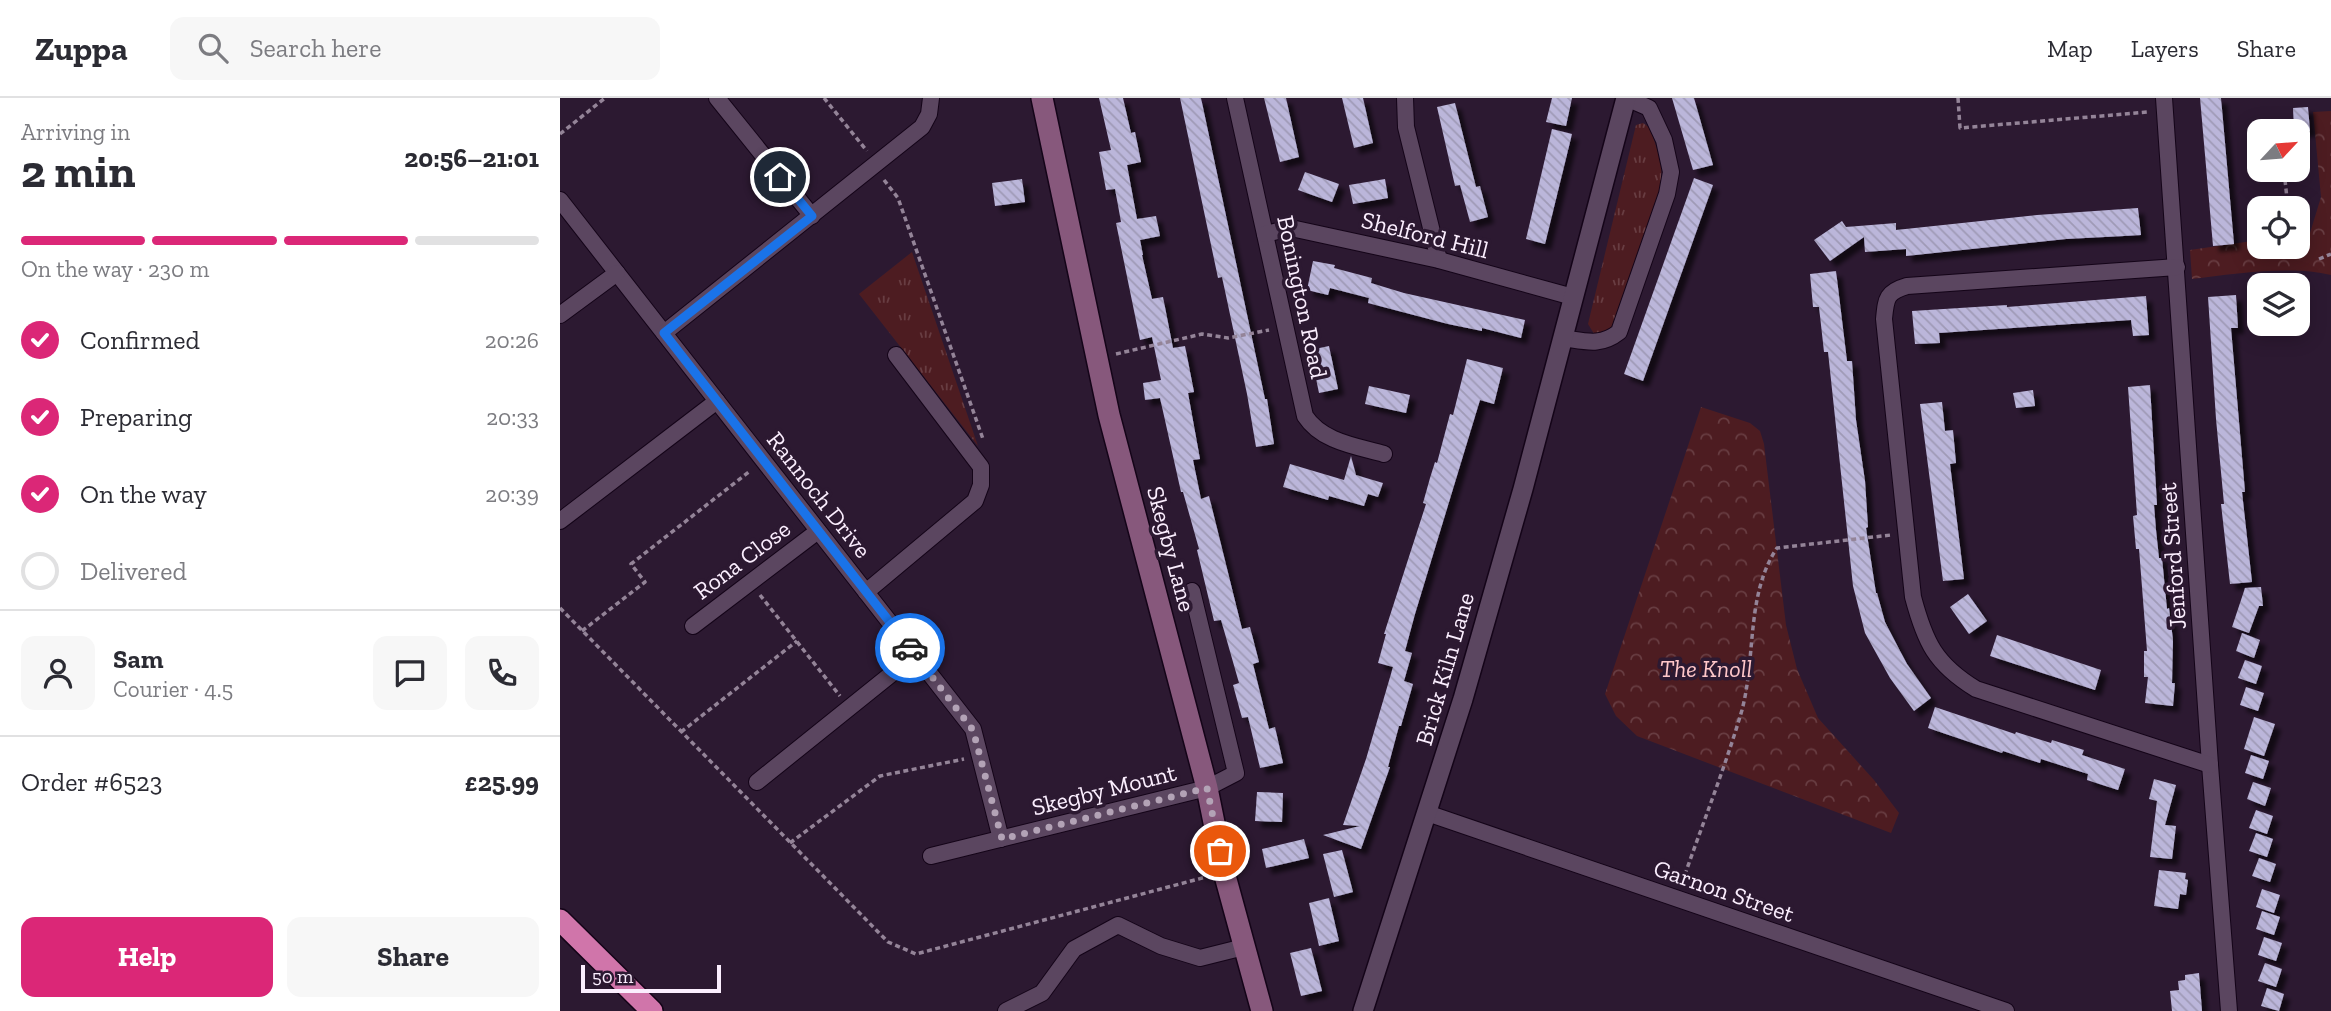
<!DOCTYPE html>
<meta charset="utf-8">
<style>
:root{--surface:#fff;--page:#f7f7f7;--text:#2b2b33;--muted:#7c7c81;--line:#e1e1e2;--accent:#db2777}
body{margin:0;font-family:"Zilla Slab",serif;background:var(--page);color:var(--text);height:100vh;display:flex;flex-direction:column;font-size:26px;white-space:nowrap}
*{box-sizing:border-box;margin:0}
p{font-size:23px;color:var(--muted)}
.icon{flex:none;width:38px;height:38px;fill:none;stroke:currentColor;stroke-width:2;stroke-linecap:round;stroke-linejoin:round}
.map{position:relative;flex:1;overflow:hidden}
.side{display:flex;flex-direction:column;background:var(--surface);width:560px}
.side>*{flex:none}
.needle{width:46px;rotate:64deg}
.controls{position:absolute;left:1687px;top:21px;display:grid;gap:14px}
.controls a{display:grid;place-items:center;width:63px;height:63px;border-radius:14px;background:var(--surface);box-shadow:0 4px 18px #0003;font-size:35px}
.scale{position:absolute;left:21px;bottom:18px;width:140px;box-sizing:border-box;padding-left:7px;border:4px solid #fbeefe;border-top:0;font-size:19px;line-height:24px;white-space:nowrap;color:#fbeefe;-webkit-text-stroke:5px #2c1931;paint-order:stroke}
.pin{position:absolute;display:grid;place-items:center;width:60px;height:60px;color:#fff;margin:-30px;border:4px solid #fff;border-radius:50%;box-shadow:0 2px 7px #0007}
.courier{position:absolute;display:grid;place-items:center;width:70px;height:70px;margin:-35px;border:5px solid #1a73e8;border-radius:50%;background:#fff;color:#222;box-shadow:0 2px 9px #0007}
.head em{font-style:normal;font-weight:800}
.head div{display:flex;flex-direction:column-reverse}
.head{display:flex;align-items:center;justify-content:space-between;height:119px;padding:0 21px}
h1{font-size:46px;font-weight:800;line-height:52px}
.bar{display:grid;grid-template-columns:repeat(4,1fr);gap:10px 7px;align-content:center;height:84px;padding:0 21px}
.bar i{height:9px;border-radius:5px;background:var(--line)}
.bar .current{background:var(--accent)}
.bar p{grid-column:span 4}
.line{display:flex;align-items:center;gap:18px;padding:0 21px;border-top:2px solid var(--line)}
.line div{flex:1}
.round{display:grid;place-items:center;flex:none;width:74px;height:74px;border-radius:14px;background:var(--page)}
ol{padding:0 21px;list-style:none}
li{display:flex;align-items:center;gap:21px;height:77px}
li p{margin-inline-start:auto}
li .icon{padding:7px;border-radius:50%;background:var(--accent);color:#fff;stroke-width:4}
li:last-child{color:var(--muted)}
li i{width:38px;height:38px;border:4px solid var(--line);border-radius:50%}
.primary-button{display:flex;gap:14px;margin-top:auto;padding:14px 21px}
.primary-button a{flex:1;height:80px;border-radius:14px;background:var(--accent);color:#fff;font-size:28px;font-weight:800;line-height:80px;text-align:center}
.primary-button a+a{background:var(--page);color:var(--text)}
header{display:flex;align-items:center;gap:42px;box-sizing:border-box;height:98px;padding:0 35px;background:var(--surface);border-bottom:2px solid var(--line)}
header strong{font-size:33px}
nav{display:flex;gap:38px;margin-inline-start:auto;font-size:24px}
.search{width:490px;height:63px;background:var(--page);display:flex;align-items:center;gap:18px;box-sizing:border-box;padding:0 24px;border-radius:14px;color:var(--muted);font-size:26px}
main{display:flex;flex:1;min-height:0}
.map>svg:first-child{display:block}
</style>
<header>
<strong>Zuppa</strong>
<div class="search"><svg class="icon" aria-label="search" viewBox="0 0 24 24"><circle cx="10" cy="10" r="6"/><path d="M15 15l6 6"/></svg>Search here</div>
<nav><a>Map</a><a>Layers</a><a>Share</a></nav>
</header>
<main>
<section class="side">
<div class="head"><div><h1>2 min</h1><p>Arriving in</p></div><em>20:56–21:01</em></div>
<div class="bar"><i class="current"></i><i class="current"></i><i class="current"></i><i></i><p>On the way · 230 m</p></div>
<ol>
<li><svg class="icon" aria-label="check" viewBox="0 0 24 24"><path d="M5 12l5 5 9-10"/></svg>Confirmed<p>20:26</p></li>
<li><svg class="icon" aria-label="check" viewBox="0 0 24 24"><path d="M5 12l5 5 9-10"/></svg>Preparing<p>20:33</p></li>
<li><svg class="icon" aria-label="check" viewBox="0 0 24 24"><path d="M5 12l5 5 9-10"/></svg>On the way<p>20:39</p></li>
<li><i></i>Delivered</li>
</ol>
<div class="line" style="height:126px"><a class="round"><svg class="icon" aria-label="person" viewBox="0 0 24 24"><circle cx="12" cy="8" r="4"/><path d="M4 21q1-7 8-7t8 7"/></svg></a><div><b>Sam</b><p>Courier · 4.5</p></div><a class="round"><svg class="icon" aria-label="chat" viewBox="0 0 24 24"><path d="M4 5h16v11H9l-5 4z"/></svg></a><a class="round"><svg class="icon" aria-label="phone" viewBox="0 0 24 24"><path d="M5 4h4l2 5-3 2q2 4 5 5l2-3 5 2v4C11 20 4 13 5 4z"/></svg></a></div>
<div class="line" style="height:91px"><div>Order #6523</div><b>£25.99</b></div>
<div class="primary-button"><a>Help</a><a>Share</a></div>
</section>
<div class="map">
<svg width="1771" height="913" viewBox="0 0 1771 913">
<defs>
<pattern id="grass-tufts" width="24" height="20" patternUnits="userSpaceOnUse" patternTransform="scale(1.75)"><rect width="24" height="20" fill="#4d1c21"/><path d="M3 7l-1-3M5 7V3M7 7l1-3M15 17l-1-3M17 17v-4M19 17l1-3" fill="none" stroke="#683d42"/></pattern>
<pattern id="park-crowns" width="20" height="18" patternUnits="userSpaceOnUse" patternTransform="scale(1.75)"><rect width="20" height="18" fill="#4d1c21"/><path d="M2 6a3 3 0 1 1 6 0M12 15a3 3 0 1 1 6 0" fill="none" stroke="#683d42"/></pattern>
<pattern id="building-back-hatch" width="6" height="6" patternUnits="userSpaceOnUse" patternTransform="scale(1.75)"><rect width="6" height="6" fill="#bbb6da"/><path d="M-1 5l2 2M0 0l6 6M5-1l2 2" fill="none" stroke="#9f9ab6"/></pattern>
<filter id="shadow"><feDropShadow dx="6" dy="6" stdDeviation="2" flood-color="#0009"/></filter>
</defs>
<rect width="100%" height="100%" fill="#2c1931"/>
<g fill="url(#grass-tufts)">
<polygon points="1083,25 1090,30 1102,66 1100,94 1054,227 1047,233 1036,239 1028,226 1076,27"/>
<polygon points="352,154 418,348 299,196"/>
</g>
<g fill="url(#park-crowns)">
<path d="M 1771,13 L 1771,177 C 1732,167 1673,176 1632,181 L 1630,152 L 1699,142 L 1699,149 L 1738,149 L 1738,137 L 1750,135 L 1761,99 L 1753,14 Z"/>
<polygon points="1141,309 1190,325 1200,333 1204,346 1226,527 1237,571 1258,620 1314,682 1339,715 1331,735 1077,638 1056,618 1045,596"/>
</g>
<g fill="url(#building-back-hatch)" filter="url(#shadow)">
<polygon points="539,0 563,0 571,35 575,34 581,64 567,67 577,121 596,118 600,138 580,142 583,157 582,157 592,201 603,199 613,250 625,248 634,294 628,295 640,361 633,362 641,401 649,398 682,531 690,529 699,564 693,566 709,631 715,629 723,665 700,670 688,619 682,620 673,587 679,585 661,522 654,523 637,452 639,451 623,394 621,394 600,300 585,302 583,285 601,282 592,239 580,242 556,125 561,124 555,91 546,92 539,54 551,52"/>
<polygon points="620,0 641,0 705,301 707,301 714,346 696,349 687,296 662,179 658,180"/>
<polygon points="704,0 726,0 739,59 720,64"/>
<polygon points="782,0 803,0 813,45 794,50"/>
<polygon points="992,0 1012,0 1006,28 986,24"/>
<polygon points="1112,0 1134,0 1153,67 1133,72"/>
<polygon points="1640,0 1661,0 1674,146 1653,148"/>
<polygon points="895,5 916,89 920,88 928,119 910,124 900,87 895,88 877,9"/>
<polygon points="1748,9 1750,33 1734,33 1733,10"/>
<polygon points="992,31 1012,36 985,146 966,141"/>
<polygon points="745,74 779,86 772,104 738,92"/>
<polygon points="1134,80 1153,87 1083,283 1064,276"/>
<polygon points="462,81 465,104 435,108 432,85"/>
<polygon points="825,81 828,100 793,106 789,87"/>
<polygon points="1578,110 1581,137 1564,138 1506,141 1346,158 1346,151 1305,154 1304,139 1270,163 1254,142 1282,123 1286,129 1336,125 1336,132 1477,117"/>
<polygon points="753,163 775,167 774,170 812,180 811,185 844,195 965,222 961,240 922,230 922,233 888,226 808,205 809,200 770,190 768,197 747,192"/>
<polygon points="1276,173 1287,263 1292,263 1296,322 1305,383 1308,429 1306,430 1316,495 1317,495 1325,524 1338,549 1347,566 1371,600 1354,613 1330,580 1305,535 1293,488 1268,254 1264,254 1259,209 1253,209 1250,176"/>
<polygon points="1676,197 1678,230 1671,230 1685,394 1682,394 1692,484 1670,486 1661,406 1664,406 1656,321 1648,199"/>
<polygon points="1586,198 1589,237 1573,238 1571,222 1379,235 1380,245 1355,246 1352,213 1447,207 1447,209"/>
<polygon points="769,248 778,291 759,295 750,252"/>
<polygon points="907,261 943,270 934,306 920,302 855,516 845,553 852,555 844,583 853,586 841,628 839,628 828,669 830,669 801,751 763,737 800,728 783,727 806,661 833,569 818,565 826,536 824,536 866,406 863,405 870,380 875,364 877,365 890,316 893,317"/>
<polygon points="1590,287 1597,407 1594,407 1596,432 1599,460 1602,460 1607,511 1609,510 1613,542 1612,585 1615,585 1613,608 1585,605 1588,579 1584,579 1584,553 1587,553 1579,451 1576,451 1573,418 1577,417 1568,289"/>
<polygon points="809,288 850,297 846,315 805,306"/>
<polygon points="1473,292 1475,308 1456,310 1453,295"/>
<polygon points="1382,304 1385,333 1393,332 1396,365 1390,366 1404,481 1383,483 1360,306"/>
<polygon points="791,358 796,377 823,385 818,399 808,396 804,408 769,398 768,402 723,389 730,366 784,382"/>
<polygon points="1701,489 1703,508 1699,508 1689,535 1672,529 1685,490"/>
<polygon points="1408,496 1427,523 1409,536 1390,509"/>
<polygon points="1682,535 1700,542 1694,560 1676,553"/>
<polygon points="1437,537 1541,572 1535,592 1430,558"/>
<polygon points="1685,562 1702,568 1696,586 1678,580"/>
<polygon points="1686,589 1704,595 1698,613 1680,607"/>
<polygon points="1375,609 1455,636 1456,634 1491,645 1492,642 1524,652 1522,657 1565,671 1558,692 1527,682 1528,676 1481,661 1480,665 1443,653 1442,655 1368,630"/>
<polygon points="1694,619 1715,626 1704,658 1684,651"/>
<polygon points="1691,657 1709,663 1703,681 1685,675"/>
<polygon points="1594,681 1616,687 1605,727 1616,728 1612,761 1590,759 1597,703 1589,701"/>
<polygon points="1693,684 1711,690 1705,708 1687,701"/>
<polygon points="697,694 723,695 722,724 695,723"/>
<polygon points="1696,712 1713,718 1707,736 1689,730"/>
<polygon points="1696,735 1713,741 1707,759 1689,753"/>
<polygon points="744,741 749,760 706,770 702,751"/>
<polygon points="782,752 793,794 774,799 763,756"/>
<polygon points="1699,760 1716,766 1710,784 1692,778"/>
<polygon points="1599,772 1626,775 1625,781 1628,782 1626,797 1620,796 1618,811 1594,808"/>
<polygon points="1702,791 1720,797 1714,815 1696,809"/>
<polygon points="769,800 779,843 759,848 749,805"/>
<polygon points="1702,813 1720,819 1714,837 1696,831"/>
<polygon points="1704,839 1722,845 1716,863 1698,857"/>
<polygon points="751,850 762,893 741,898 730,855"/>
<polygon points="1705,865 1722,871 1716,889 1698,883"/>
<polygon points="1639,875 1642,913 1612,913 1610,893 1619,892 1618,883 1625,882 1625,877"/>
<polygon points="1707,890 1724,896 1719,913 1701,908"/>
</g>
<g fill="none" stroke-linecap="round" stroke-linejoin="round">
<g stroke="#140418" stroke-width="18">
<g id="minor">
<polyline points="157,0 252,118"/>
<path d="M 675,0 L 745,318 C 762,344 796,348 824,356"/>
<polyline points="845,0 846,29 879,162"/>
<polyline points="1604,0 1650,667 1669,913"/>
<polyline points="0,102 413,631 441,741"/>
<polyline points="705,136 731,130 879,162 1013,199"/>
<path d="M 1617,169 L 1347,188 C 1326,194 1326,201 1324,221 L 1353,499 C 1365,544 1375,566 1416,591 L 1650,667"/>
<polyline points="0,217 57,175"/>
<polyline points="104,235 362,29 369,16 371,0"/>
<path d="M 1002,240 C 1025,243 1040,249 1059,234 L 1107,96 L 1111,74 L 1104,42 L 1089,10 L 1066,0"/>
<polyline points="0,423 157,303"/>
<polyline points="306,494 415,403 421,387 421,369 336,257"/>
<polyline points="133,528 258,433"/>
<polyline points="197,684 355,557"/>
<polyline points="867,715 1446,913"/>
<polyline points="371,758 647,690 676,675 632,493"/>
<polyline points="446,913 482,895 514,851 558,827 601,848 640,860 684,849"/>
</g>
</g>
<g stroke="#140418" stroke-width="22">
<polyline id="tertiary" points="803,913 903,601 963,391 1066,0"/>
</g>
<g stroke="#140418" stroke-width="24">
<polyline id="secondary" points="482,0 549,317 647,690 664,774 702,913"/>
</g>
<g stroke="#140418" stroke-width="24">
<polyline id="trunk" points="0,822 92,913"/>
</g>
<g stroke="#948498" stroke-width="3.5" stroke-dasharray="5 3.5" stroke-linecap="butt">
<polyline points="264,0 307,53"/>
<polyline points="1398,0 1400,30 1588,14"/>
<polyline points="0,36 45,0"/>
<polyline points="324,82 338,100 423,341"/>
<polyline points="1725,82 1728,110"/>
<polyline points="1733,149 1734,156"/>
<polyline points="1759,161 1771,156"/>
<polyline points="556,256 642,236 668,240 709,232"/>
<polyline points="200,497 280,598"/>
<polyline points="0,510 328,844 356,856 646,779"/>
<polyline points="22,533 85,484 71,466 190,373"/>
<polyline points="121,634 237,543"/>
<polyline points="230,745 320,678 404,661"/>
<path d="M 1122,785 C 1142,727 1165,670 1182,612 C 1196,559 1186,496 1217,450 L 1331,437"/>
</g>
<use href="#minor" stroke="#5b4660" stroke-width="16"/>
<use href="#tertiary" stroke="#5b4660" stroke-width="19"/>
<use href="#secondary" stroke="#87587c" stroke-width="21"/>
<use href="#trunk" stroke="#d075aa" stroke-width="21"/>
</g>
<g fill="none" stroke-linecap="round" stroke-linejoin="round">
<polyline stroke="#b3a3b6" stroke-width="7" stroke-dasharray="0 12.6" points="350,550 413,632 442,741 647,690 660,753"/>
<polyline stroke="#1a73e8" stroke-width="9" points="220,79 252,118 104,235 350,550"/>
</g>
<g text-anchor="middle" stroke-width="7" stroke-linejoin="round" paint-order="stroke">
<g font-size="24" fill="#fbeefe" stroke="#2c1931">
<text transform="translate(865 137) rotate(14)" y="8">Shelford Hill</text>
<text transform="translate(742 199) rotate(78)" y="8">Bonington Road</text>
<text transform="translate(259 397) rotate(52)" y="8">Rannoch Drive</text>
<text transform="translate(611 451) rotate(75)" y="8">Skegby Lane</text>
<text transform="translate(1613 458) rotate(-94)" y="8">Jenford Street</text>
<text transform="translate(182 462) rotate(-37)" y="8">Rona Close</text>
<text transform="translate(885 571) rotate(-74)" y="8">Brick Kiln Lane</text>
<text transform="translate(544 692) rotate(-14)" y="8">Skegby Mount</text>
<text transform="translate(1164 793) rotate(19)" y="8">Garnon Street</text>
</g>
<g font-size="24" font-style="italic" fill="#ffc7c9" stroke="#2c1931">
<text x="1146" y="579">The Knoll</text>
</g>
</g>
</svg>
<div class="controls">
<a><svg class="needle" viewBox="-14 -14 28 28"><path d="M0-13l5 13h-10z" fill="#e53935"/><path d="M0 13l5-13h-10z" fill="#7c7c81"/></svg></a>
<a><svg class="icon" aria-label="locate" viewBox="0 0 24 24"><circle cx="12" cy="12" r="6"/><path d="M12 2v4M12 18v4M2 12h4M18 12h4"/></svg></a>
<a><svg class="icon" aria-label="layers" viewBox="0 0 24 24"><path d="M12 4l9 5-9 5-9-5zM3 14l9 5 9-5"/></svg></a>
</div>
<div class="scale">50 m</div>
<div class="pin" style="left:660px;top:753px;background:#ea580c"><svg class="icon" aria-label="bag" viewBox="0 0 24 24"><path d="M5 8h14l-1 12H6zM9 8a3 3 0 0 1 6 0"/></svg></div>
<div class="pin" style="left:220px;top:79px;background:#1f2937"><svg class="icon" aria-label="home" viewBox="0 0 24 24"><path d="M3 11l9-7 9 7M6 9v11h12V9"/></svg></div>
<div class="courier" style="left:350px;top:550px"><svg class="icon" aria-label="car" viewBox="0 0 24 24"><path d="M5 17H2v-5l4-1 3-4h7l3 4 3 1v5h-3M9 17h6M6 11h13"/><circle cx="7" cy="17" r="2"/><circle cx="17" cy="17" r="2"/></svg></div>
</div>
</main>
